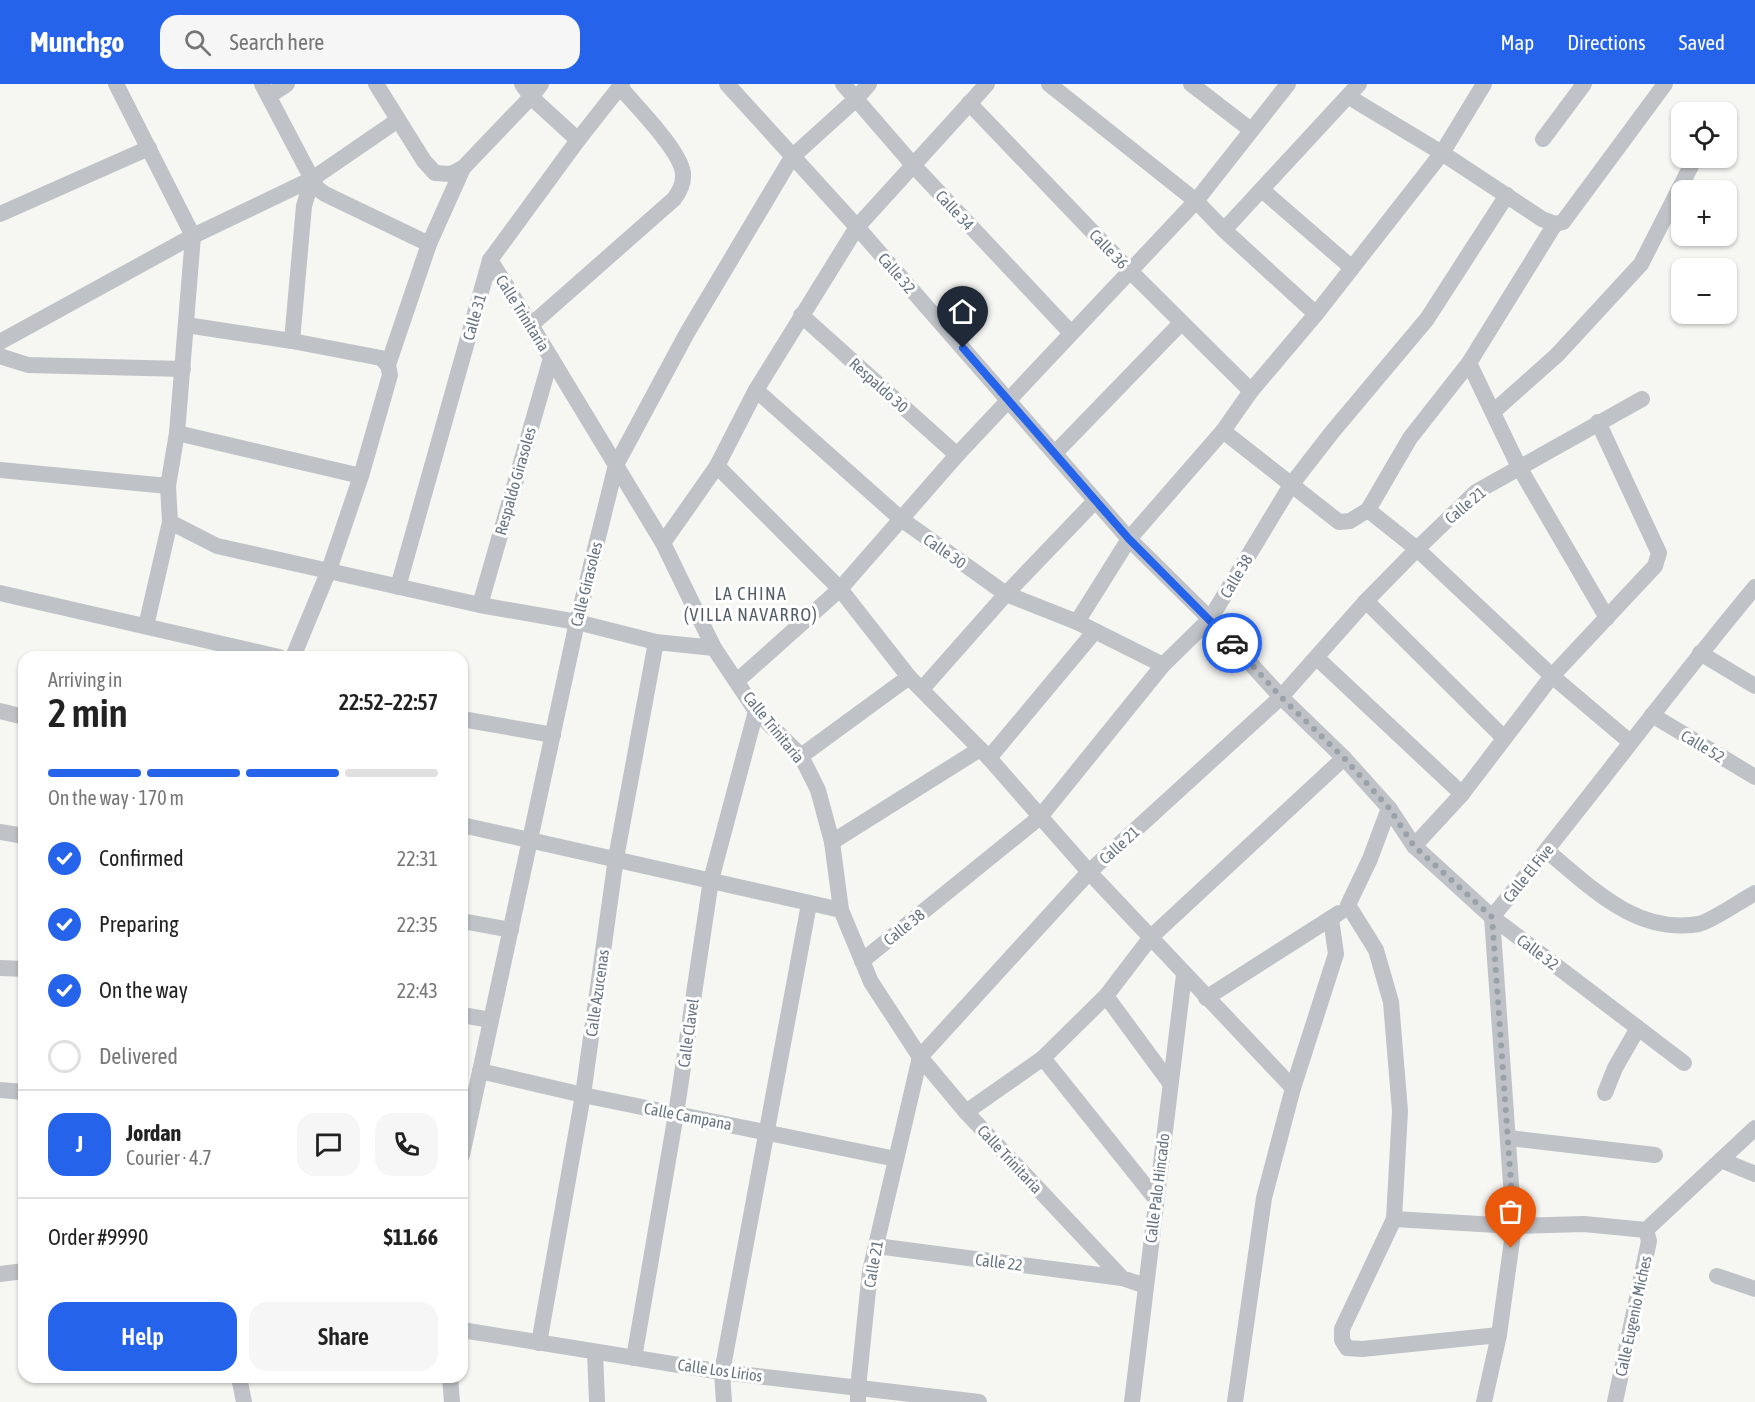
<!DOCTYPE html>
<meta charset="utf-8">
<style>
:root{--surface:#fff;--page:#f6f6f6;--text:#222;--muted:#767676;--line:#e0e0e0;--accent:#2563eb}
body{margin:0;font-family:"Asap Condensed",sans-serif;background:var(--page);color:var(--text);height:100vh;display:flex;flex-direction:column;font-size:22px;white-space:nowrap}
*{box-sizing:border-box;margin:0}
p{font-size:20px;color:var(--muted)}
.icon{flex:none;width:33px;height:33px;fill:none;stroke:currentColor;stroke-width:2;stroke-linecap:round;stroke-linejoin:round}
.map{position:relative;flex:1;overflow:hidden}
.side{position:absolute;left:18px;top:567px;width:450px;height:732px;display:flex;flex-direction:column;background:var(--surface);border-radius:18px;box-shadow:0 2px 4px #0004}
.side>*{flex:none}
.controls{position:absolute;left:1671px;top:18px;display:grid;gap:12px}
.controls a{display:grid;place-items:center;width:66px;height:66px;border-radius:12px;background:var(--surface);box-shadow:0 2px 4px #0004;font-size:30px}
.pin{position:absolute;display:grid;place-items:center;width:51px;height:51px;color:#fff;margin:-62px -26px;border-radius:50% 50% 50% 0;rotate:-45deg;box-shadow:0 0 6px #0007}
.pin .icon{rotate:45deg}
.courier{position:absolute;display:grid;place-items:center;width:60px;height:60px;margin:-30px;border:4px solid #2563eb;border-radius:50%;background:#fff;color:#222;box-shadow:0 2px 8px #0007}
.head em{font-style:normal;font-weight:600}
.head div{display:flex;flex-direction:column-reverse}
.head{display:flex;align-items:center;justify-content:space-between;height:102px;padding:0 30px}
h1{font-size:39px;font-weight:600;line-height:45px}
.bar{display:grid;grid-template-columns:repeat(4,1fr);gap:9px 6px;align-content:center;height:72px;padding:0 30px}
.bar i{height:8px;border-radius:4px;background:var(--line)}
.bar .on{background:var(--accent)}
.bar p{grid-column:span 4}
.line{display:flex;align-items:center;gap:15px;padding:0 30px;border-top:2px solid var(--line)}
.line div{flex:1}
.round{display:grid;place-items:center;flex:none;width:63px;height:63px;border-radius:18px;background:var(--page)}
ol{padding:0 30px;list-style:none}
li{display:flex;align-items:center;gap:18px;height:66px}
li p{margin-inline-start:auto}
li .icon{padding:6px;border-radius:50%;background:var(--accent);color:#fff;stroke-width:4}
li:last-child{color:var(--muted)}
li i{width:33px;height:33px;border:3px solid var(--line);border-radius:50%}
.cta{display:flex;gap:12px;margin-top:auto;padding:12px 30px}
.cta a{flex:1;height:69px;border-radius:18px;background:var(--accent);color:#fff;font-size:24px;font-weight:600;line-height:69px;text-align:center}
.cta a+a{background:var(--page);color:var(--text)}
header{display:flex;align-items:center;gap:36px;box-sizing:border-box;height:84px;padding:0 30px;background:var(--accent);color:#fff}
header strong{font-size:28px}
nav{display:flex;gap:33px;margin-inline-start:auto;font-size:21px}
.search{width:420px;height:54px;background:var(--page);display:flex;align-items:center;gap:15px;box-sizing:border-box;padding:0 21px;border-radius:18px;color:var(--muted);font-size:22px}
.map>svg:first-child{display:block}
</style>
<header>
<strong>Munchgo</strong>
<div class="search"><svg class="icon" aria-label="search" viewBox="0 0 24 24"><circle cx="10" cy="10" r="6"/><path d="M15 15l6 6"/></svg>Search here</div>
<nav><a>Map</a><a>Directions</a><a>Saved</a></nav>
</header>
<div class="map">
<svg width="1755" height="1318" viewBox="0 0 1755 1318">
<rect width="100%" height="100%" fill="#f6f6f3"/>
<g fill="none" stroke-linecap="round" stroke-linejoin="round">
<g stroke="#bfc2c6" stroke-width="16">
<polyline points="376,0 424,77 435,89 451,90 463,84 531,13 541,0"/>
<polyline points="522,0 531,13 578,56"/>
<polyline points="727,0 857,143 1129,455 1210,535 1281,613 1344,674 1389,724 1414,762 1492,833 1684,979"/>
<polyline points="843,0 914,82 1071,249"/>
<polyline points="1049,0 1196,117 1224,146 1316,230"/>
<polyline points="1191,0 1251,46"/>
<polyline points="269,12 287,0"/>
<polyline points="1349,13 1442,69 1542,135 1555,140 1563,138 1665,0"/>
<polyline points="969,19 1130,187 1251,307"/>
<polyline points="1543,55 1584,0"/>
<polyline points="312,95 318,105 325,110 429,160"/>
<polyline points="1262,106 1352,184"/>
<polyline points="0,130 149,64"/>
<polyline points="1224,146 1359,0"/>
<polyline points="490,176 531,241 663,459 714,564 756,627 801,672 818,706 832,758 841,826 871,898 920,973 966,1028 1122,1194 1146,1202"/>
<polyline points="801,231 957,371"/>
<polyline points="186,241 292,257 381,274 388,281 390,291 361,392 329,486 293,573"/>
<path d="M 531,241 L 674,115 C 680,107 684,99 683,89 C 680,66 636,22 620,3"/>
<polyline points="292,257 304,122 312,95 398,36"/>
<polyline points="0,258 193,152 312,95 262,0"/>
<polyline points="0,272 28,281 183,285"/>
<polyline points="1469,279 1519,383 1607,534"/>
<polyline points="388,281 429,160 463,84"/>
<polyline points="756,306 901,435 1006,510 1077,538 1163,581"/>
<polyline points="1493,328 1557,271 1641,180 1695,74"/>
<polyline points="1223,347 1339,438 1350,437 1368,426 1417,465 1552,592 1630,658"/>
<polyline points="177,349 361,392"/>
<polyline points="1055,369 1181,239"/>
<polyline points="717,382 840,505 909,593 989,674 1089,788 1293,1004"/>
<polyline points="0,386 168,402 177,349 193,152 116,0"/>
<polyline points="168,402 170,438 217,462 480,521 577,538 656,558 714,564"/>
<polyline points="1368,426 1410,354 1469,279 1555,140"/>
<polyline points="663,459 717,382 756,306 857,143 987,0"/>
<polyline points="398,503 490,176 578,56 622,0"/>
<polyline points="0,509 279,573"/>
<polyline points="1366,517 1504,654"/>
<polyline points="480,521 551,274"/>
<polyline points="1077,538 1129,455 1223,347 1251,307 1316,230 1442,69 1484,0"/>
<polyline points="146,542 170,438"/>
<polyline points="1700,569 1755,602"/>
<polyline points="1317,574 1462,710 1414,762"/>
<polyline points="737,597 840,505 957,371 1196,117 1288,0"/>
<polyline points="922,605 1006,510 1095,417"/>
<polyline points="0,627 24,633"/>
<polyline points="1652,631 1755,693"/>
<polyline points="462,635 553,651"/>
<polyline points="801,672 909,593"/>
<polyline points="989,674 1095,547"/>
<polyline points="1462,710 1552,592 1655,482 1659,469 1598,338"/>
<polyline points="1389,724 1370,775 1348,821 1376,866 1391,918 1400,1027 1394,1135 1514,1142 1584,1140 1646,1146"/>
<polyline points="462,741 841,826"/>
<polyline points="0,748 24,752"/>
<polyline points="832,758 980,665"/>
<path d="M 1547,767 C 1591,803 1636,851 1699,840 C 1712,837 1742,816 1755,809"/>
<polyline points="462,837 511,846"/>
<polyline points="862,877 1040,733 1163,581 1210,535 1291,401 1333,347 1427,235 1507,111"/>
<polyline points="0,884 24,885"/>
<polyline points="1106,912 1170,999"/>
<polyline points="1206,914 1339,829"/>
<polyline points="462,931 491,936"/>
<polyline points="1043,974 1155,1114"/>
<polyline points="480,987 583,1011 896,1075"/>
<polyline points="0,1006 24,1008"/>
<polyline points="1605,1009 1615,984 1638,944"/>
<polyline points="966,1028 1043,974 1106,912 1151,853 1344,674"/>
<polyline points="1509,1054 1655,1071"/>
<polyline points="462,1071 577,538 616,381 687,249 792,73 856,15 869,0"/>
<polyline points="1721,1076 1755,1090"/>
<polyline points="1394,1135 1342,1245 1342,1256 1347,1264 1362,1265 1499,1251"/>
<polyline points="1646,1146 1755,1044"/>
<polyline points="876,1162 1122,1194"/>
<polyline points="0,1190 24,1187"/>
<polyline points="1717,1192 1755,1205"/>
<polyline points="462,1246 722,1288 979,1318"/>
<polyline points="539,1259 583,1011 616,774 656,558"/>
<polyline points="595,1268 597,1318"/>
<polyline points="634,1274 676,1030 711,796 756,627"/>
<polyline points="239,1293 244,1318"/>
<polyline points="450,1293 452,1318"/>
<polyline points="724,1318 722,1288 809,820"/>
<polyline points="858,1318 858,1304 870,1187 920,973 1089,788 1281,613 1366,517 1417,465 1476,408 1642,315"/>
<polyline points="1132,1318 1184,891"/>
<polyline points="1235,1318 1264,1114 1293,1004 1336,870 1331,835"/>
<path d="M 1484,1318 L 1499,1251 L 1514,1142 L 1492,833 C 1582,725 1665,611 1755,503"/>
<polyline points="1615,1318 1649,1157 1646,1146"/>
</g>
</g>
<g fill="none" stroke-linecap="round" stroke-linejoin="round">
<polyline stroke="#9aa2a9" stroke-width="6" stroke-dasharray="0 10.8" points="1232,559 1281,613 1344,674 1389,724 1414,762 1492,833 1514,1142 1511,1164"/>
<polyline stroke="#2563eb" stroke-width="8" points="963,264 1129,455 1232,559"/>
</g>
<g text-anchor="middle" stroke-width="6" stroke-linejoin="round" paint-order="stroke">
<g font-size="16" fill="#687481" stroke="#fff">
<text transform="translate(955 126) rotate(47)" y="6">Calle 34</text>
<text transform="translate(1109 165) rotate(46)" y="6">Calle 36</text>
<text transform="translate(897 189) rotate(49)" y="6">Calle 32</text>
<text transform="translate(523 229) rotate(58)" y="6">Calle Trinitaria</text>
<text transform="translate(474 233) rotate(-74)" y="6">Calle 31</text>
<text transform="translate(879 301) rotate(42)" y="6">Respaldo 30</text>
<text transform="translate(515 397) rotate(-74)" y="6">Respaldo Girasoles</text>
<text transform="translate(1465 421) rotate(-40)" y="6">Calle 21</text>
<text transform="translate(945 467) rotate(35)" y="6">Calle 30</text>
<text transform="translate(1236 492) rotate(-59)" y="6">Calle 38</text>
<text transform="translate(586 500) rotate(-76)" y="6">Calle Girasoles</text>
<text transform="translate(774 643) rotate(51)" y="6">Calle Trinitaria</text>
<text transform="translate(1703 662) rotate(31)" y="6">Calle 52</text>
<text transform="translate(1119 761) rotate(-42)" y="6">Calle 21</text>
<text transform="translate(1528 789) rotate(-51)" y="6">Calle El Five</text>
<text transform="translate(904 843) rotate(-39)" y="6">Calle 38</text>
<text transform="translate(1538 868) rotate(37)" y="6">Calle 32</text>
<text transform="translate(597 909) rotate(-82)" y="6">Calle Azucenas</text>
<text transform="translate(688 949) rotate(-82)" y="6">Calle Clavel</text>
<text transform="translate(688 1032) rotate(11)" y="6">Calle Campana</text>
<text transform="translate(1010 1075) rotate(47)" y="6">Calle Trinitaria</text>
<text transform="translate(1157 1104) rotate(-83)" y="6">Calle Palo Hincado</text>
<text transform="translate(999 1178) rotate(7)" y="6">Calle 22</text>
<text transform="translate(873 1180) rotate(-80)" y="6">Calle 21</text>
<text transform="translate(1633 1232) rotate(-78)" y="6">Calle Eugenio Miches</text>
<text transform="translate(720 1286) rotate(8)" y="6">Calle Los Lirios</text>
</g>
<g font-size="18" letter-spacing="1.5" fill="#555e67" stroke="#fff">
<text x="751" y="516">LA CHINA<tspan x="751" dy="21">(VILLA NAVARRO)</tspan></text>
</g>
</g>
</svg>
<div class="controls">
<a><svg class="icon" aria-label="locate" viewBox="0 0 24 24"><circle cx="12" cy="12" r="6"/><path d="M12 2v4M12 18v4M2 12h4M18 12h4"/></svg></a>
<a>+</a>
<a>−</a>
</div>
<div class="pin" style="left:1511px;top:1164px;background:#ea580c"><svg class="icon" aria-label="bag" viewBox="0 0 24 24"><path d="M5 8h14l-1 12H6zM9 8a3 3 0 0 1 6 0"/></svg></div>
<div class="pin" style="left:963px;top:264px;background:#1f2937"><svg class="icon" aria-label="home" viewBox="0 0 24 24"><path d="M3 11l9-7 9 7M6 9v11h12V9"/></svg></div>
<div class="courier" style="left:1232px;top:559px"><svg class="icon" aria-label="car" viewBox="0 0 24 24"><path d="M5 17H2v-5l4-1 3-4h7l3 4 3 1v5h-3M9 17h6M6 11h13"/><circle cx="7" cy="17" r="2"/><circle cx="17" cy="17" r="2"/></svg></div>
<section class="side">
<div class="head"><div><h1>2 min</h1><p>Arriving in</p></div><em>22:52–22:57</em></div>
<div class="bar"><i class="on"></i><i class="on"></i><i class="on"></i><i></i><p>On the way · 170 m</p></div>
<ol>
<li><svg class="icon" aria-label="check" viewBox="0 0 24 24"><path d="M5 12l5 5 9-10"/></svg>Confirmed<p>22:31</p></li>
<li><svg class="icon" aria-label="check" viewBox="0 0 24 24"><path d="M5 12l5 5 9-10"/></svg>Preparing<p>22:35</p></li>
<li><svg class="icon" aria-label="check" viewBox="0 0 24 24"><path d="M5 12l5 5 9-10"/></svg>On the way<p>22:43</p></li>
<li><i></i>Delivered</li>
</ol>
<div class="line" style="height:108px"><b class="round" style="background:var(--accent);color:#fff">J</b><div><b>Jordan</b><p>Courier · 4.7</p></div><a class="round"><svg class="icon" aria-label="chat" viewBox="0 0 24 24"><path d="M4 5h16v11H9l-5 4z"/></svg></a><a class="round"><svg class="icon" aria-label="phone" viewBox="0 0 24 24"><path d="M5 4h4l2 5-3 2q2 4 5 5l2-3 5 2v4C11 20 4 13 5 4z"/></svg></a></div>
<div class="line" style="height:78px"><div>Order #9990</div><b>$11.66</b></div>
<div class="cta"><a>Help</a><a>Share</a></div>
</section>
</div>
